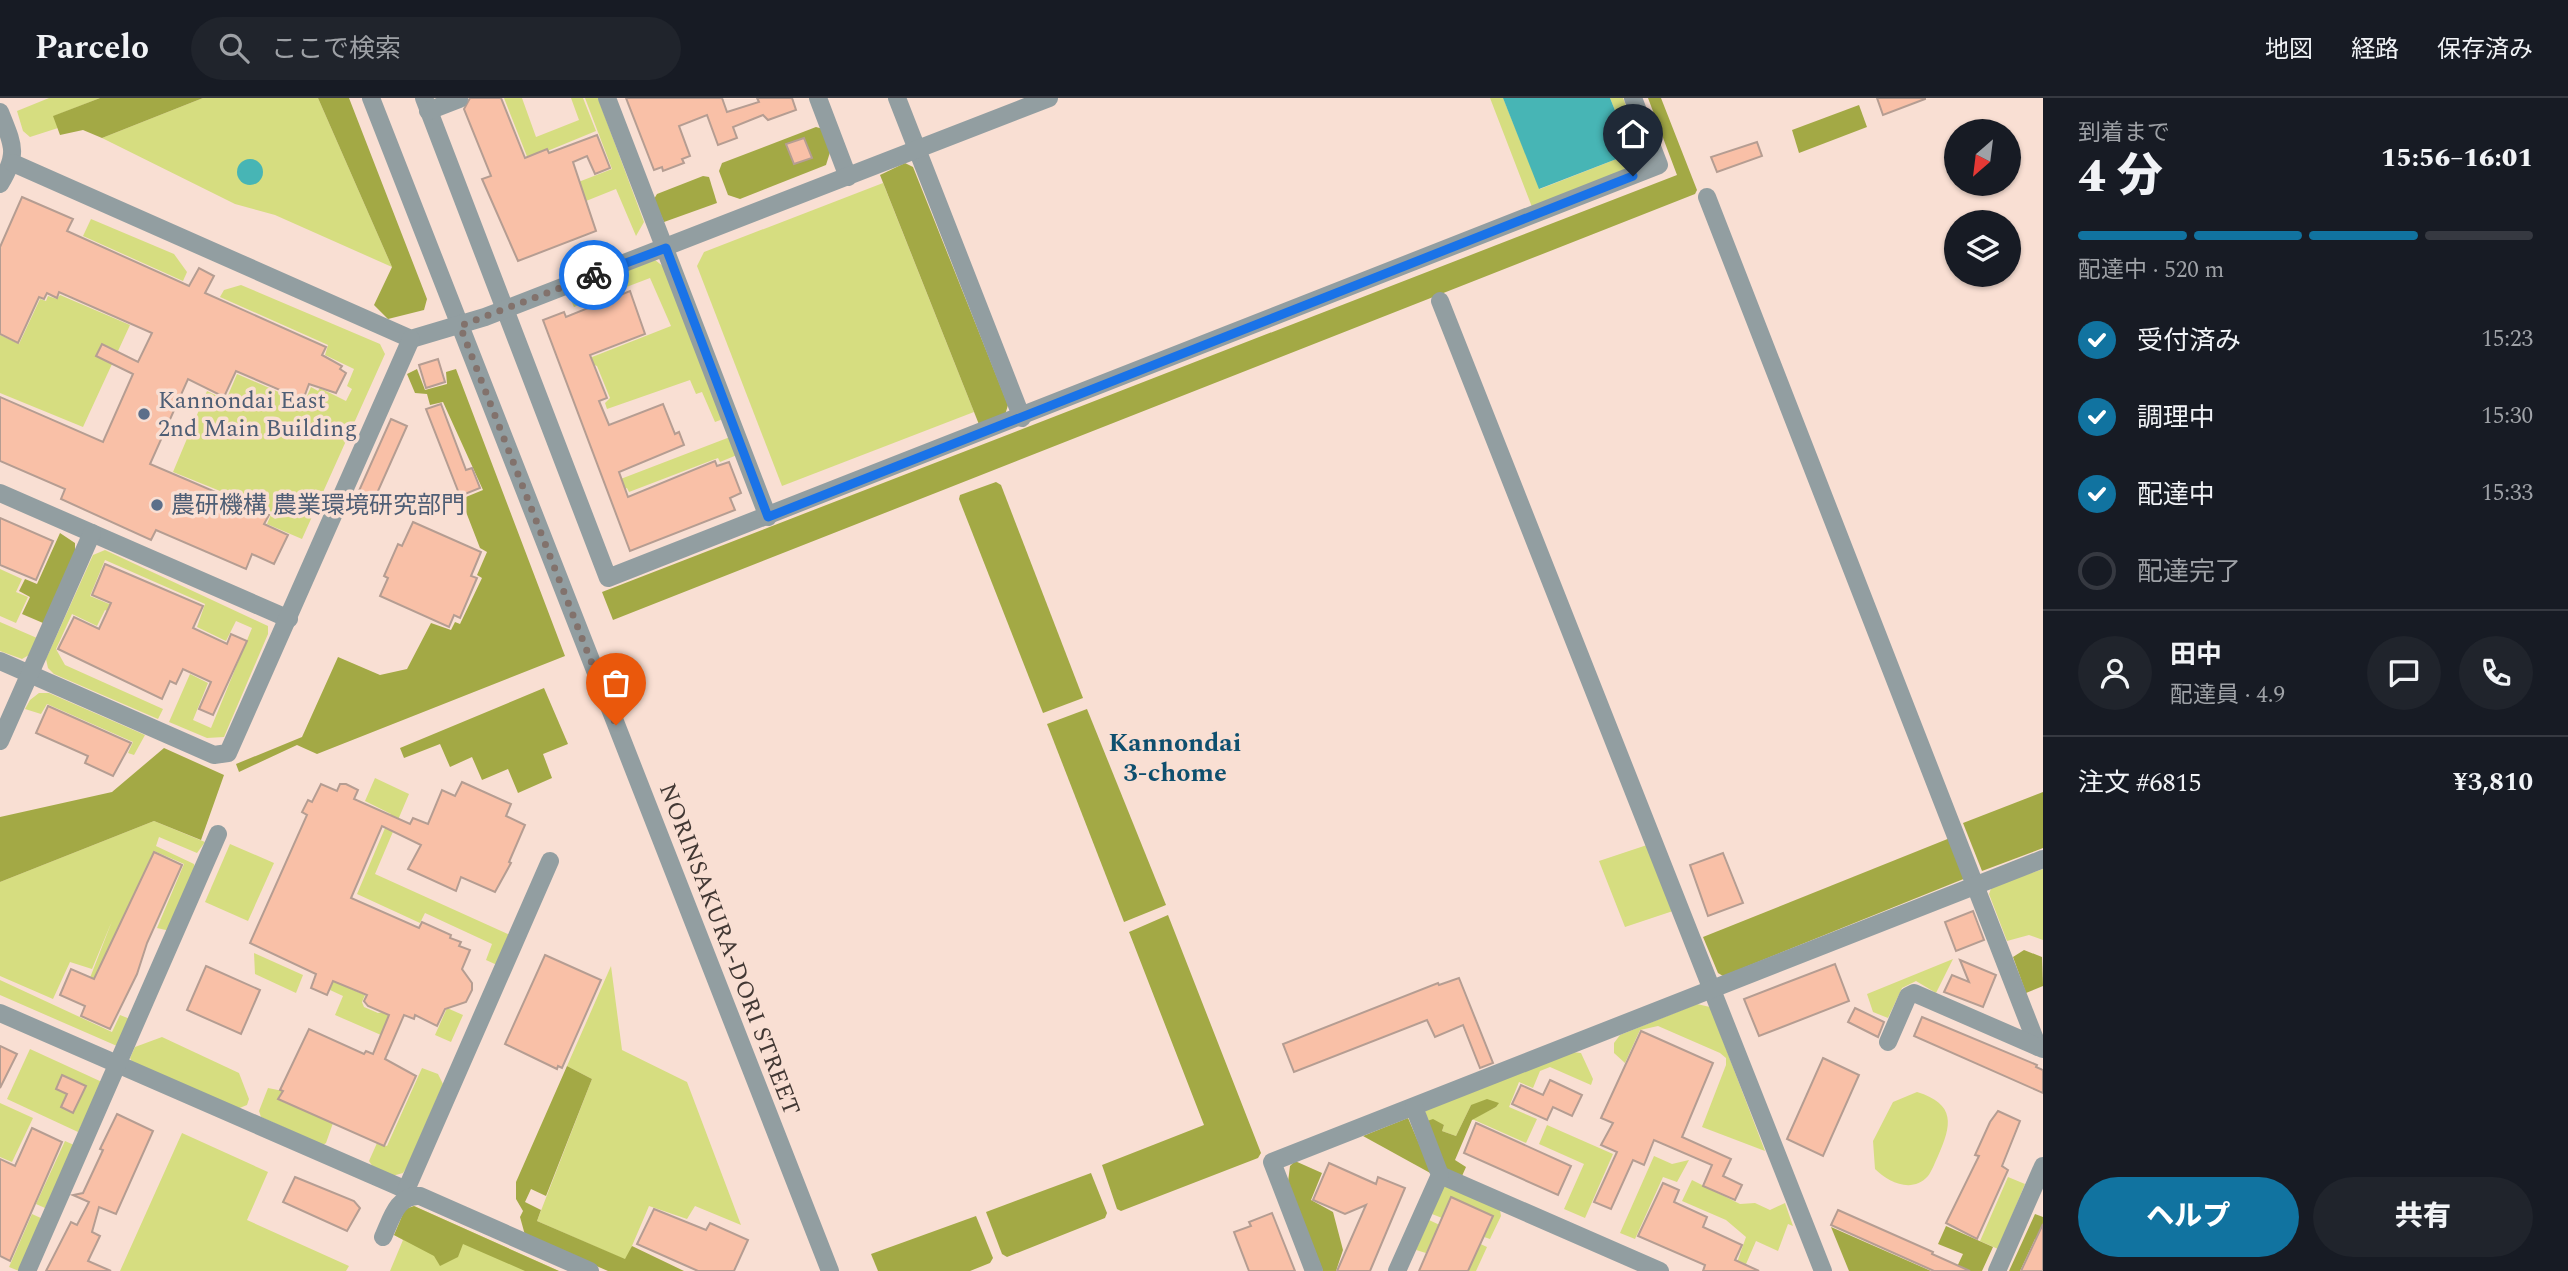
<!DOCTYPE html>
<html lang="ja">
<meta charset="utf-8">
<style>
:root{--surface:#171b24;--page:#20242c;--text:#f1f3f6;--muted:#9ea1a6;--line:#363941;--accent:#1173a0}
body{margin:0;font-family:Spectral,"Noto Sans JP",serif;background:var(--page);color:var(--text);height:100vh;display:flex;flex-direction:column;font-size:26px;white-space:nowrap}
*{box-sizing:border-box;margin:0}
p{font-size:23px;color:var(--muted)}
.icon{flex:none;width:38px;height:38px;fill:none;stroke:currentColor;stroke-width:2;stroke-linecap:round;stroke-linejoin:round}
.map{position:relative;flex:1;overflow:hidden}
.details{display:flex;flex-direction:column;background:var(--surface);width:525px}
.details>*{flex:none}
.needle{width:46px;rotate:208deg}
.tools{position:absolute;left:1944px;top:21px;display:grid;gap:14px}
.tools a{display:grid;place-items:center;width:77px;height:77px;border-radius:50%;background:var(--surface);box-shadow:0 2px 5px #0004;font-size:35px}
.pin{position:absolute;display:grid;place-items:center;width:60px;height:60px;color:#fff;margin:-72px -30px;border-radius:50% 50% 50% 0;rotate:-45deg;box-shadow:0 0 7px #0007}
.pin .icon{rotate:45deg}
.courier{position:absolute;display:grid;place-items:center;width:70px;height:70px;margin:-35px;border:5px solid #1a73e8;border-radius:50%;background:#fff;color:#222;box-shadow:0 2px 9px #0007}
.overview em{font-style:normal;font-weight:800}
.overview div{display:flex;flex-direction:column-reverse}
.overview{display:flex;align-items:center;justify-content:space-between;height:119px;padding:0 35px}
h1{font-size:46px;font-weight:800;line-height:52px}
.bar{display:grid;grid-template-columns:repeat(4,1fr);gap:10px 7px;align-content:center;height:84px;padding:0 35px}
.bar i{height:9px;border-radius:5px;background:var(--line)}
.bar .on{background:var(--accent)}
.bar p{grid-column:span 4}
.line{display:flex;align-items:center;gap:18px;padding:0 35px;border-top:2px solid var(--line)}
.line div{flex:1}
.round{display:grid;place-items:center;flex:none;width:74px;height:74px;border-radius:37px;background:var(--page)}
ol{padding:0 35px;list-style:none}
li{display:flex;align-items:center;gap:21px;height:77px}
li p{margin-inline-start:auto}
li .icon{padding:7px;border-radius:50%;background:var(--accent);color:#fff;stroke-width:4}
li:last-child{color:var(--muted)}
li i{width:38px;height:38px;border:4px solid var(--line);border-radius:50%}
.action{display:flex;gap:14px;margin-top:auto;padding:14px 35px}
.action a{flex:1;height:80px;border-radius:42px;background:var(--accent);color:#fff;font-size:28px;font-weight:800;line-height:80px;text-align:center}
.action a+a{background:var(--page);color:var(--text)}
header{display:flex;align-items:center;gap:42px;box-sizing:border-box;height:98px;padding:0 35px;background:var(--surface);border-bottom:2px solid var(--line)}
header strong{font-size:33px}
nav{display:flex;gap:38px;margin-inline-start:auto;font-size:24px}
.search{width:490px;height:63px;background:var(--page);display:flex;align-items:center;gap:18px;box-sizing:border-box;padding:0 24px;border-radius:38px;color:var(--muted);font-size:26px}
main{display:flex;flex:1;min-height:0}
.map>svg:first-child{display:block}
</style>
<header>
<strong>Parcelo</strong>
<div class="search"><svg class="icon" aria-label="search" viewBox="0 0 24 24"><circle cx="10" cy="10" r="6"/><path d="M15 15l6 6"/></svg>ここで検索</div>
<nav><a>地図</a><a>経路</a><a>保存済み</a></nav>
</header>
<main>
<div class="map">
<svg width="2043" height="1173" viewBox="0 0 2043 1173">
<rect width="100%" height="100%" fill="#f9dfd3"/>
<g fill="#d6dd80">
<polygon points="49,0 100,0 54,18 58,30 30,39 23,33 17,13"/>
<polygon points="203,0 318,0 392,169 275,117 235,106 102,40"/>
<polygon points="504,0 522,0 536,39 579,22 571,0 583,0 596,33 528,61"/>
<polygon points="585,0 598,0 644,124 636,138 616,91 506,135 498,115 612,71"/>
<polygon points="1490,0 1503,0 1540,91 1632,55 1610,0 1623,0 1648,63 1532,109"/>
<polygon points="883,85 974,314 782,388 697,168 704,154"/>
<polygon points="91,121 174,156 187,174 183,183 83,138"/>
<polygon points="655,162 664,169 723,321 715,324 702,294 696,296 690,282 607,311 605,305 610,300 597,268 589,265 587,261 671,228 650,180 574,209 568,196"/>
<polygon points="241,187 380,246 385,256 302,441 267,426 272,414 173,374 207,293 226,302 237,276 304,305 311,289 318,293 320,290 346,303 352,291 347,288 354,271 325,257 328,247 220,199 224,192"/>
<polygon points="60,197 130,227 83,329 0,295 0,237 19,246 40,201 46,203 48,198 57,201"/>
<polygon points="730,339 737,357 720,364 718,360 629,394 627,390 609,397 605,387"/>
<polygon points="105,452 268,528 268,536 224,639 207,640 169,624 190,576 208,585 193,622 211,630 252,530 236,523 226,543 197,529 205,506 105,462 90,498 196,542 193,551 105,512 97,528 72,516 56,551 65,567 163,611 158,621 54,576 48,570 46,561 93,457"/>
<polygon points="0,471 22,481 16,494 28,499 16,525 0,518"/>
<polygon points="0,524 37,540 29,557 22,561 0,553"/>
<polygon points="39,595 49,595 145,637 134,657 128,655 133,644 47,606 41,616 25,611 30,602"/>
<polygon points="375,680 409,696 375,776 512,838 497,867 486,862 492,846 425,815 420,825 357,796 391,716 365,703"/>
<polygon points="154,723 205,744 197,755 159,739 156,748 194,766 196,773 170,833 157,830 184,766 154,753 123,828 150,840 148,843 118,829 93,886 88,885 112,823 92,871 70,864 53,901 0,878 0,784"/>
<polygon points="230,746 274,765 248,823 205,804"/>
<polygon points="1647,747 1673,813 1625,829 1599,763"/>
<polygon points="2043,771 2043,842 2029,837 2007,843 1989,796 1992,788"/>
<polygon points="254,855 303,877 296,895 255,876"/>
<polygon points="1953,861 1936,895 1916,883 1902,890 1888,920 1873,914 1867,896"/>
<polygon points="611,868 622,952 687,984 741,1127 695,1108 687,1121 649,1108 626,1162 537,1123 592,981 567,968"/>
<polygon points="0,882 112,934 120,917 130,921 117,948 0,897"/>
<polygon points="333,883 365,897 362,904 364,909 378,915 383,914 386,908 396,934 384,929 381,937 335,917 343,898 330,892"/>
<polygon points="1697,906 1710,909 1765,1053 1702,1029 1726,967 1726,960 1720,955 1658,928 1640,932 1625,965 1614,955 1614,945 1620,937"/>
<polygon points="447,910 463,917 451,944 435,937"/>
<polygon points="162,939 239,975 249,1001 247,1007 237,1011 133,966 130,960 135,949"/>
<polygon points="30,951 102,984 78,1034 7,1001"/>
<polygon points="1572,954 1581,955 1593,981 1591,987 1550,969 1540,973 1533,990 1519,984 1509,1009 1537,1021 1526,1045 1472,1021 1496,1009 1471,1007 1456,1038 1442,1033 1444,1027 1427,1023 1425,1012"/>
<polygon points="422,970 438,976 443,986 407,1069 403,1075 392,1078 373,1069 369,1063 377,1045 387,1048"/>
<polygon points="268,990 283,993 279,1002 333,1025 326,1045 323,1047 261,1019 259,1013"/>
<path d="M 1917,994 C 1956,1006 1952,1027 1938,1058 C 1935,1064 1932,1073 1928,1078 C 1912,1096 1888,1084 1875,1071 L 1873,1043 L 1893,1004 Z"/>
<polygon points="0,1005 33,1020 12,1064 0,1059"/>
<polygon points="1547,1027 1613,1056 1585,1120 1564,1111 1584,1066 1539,1046"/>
<polygon points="182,1035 268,1074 247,1122 349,1168 346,1173 120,1173"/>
<polygon points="65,1043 74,1047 45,1110 36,1106"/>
<polygon points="1654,1058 1672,1066 1689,1062 1677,1084 1663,1079 1635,1141 1620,1135"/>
<polygon points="2008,1079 2025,1086 1998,1151 1980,1143"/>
<polygon points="1692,1082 1740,1106 1755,1105 1770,1112 1785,1105 1793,1128 1788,1126 1778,1153 1756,1143 1743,1173 1734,1173 1746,1139 1726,1122 1682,1103"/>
<polygon points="1444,1087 1500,1112 1501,1118 1490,1141 1484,1139 1493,1118 1451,1100 1442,1120 1432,1116"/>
<polygon points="414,1108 559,1173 390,1173 403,1142 394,1137"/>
<polygon points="32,1116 43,1121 19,1173 9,1169"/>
<polygon points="1429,1122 1487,1149 1476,1173 1468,1173 1477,1153 1436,1135 1426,1155 1416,1152"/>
</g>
<g fill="#a3a945">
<polygon points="100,0 203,0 102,40 83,32 60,37 53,18"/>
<polygon points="318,0 349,0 427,201 424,212 388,221 374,207 392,169"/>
<polygon points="1648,0 1661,0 1697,92 1695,96 613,522 602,494 1677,77"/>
<polygon points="1859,7 1867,29 1799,55 1792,32"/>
<polygon points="816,29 823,31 831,51 826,67 740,101 728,97 719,73 722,65"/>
<polygon points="905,65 913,69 1008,307 1005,317 980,329 880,77"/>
<polygon points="703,78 709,79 717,105 664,124 654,101 657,96"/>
<polygon points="417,271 425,292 447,286 446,274 456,271 565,558 317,656 297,647 239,674 236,666 302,639 338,559 380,577 407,571 431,525 451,532 455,524 460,526 482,480 477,477 487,454 480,450 461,401 483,392 443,304 430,307 427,296 415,295 407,276"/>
<polygon points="996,384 1001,387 1083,600 1043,615 959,401 960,397"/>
<polygon points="60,435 75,445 75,455 43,525 22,516 30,499 19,493 25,481 37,486"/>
<polygon points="544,590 568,646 543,656 552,680 518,695 508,671 482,682 472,659 450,669 440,646 404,660 400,650"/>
<polygon points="1087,611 1166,807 1124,824 1047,626"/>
<polygon points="164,650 224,677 201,742 154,723 0,784 0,719 112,694"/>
<polygon points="2043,694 2043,750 1982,773 1963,725"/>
<polygon points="1950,740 1966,780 1723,878 1718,875 1703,839"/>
<polygon points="1168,817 1261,1055 1258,1060 1121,1113 1117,1111 1102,1067 1204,1027 1129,834"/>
<polygon points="2024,852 2042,859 2043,888 2026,895 2013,859"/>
<polygon points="567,968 592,981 546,1098 531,1091 525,1104 541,1112 537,1123 625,1161 632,1148 684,1173 608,1173 525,1137 520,1119 523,1113 516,1101 516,1084"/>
<polygon points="1487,1001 1499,1005 1496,1009 1472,1022 1455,1062 1466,1069 1462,1078 1446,1071 1427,1023 1433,1021 1444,1027 1442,1033 1456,1038 1471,1007"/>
<polygon points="1408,1020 1432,1076 1363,1038"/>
<polygon points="1295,1063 1322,1075 1311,1102 1333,1114 1343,1152 1336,1173 1323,1173 1288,1084 1290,1068"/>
<polygon points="1091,1075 1107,1115 1105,1120 1007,1159 1002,1156 986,1114"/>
<polygon points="414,1108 559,1173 525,1173 463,1146 458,1159 440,1168 434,1158 394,1137 405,1111"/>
<polygon points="2035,1116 2043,1119 2043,1144 2035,1141 2020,1173 2009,1173"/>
<polygon points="976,1118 993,1160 990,1165 970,1173 878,1173 871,1156"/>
<polygon points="1946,1128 1993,1149 1982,1173 1955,1173 1963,1156 1938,1146"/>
<polygon points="1831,1129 1931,1173 1849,1173"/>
</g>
<g fill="#47b5b5">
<polygon points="1503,0 1610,0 1632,55 1539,91"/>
<circle cx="250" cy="74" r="13"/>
</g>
<g fill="#f9c0a7" stroke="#b59d92" stroke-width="2">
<polygon points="470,0 501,0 525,60 547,51 549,55 597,37 610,70 595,76 587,58 573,64 596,133 518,163 482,81 491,78 464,11"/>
<polygon points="626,0 722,0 727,14 759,4 757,0 792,0 796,12 768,22 763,17 733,29 737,40 718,47 707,17 679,28 690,58 682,61 684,65 663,73 662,69 654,72"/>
<polygon points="1877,0 1925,0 1925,1 1883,17"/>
<polygon points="804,40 812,60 794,66 786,46"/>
<polygon points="1757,44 1762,58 1717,74 1711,59"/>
<polygon points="22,99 73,121 67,133 189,188 199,170 214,178 205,195 326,249 322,257 342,268 340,271 346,275 336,295 309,286 303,302 236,273 224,299 188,281 150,366 269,417 264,426 288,437 274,466 252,456 246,471 156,432 151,442 61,401 65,391 0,363 0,299 103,344 133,276 96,258 102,246 138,264 152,235 59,194 57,200 47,195 44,201 39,199 18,245 0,236 0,149"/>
<polygon points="630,193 645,236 590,257 607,300 599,303 609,327 663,306 675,336 679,334 684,347 619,374 628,399 715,363 717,368 729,364 741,395 730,400 735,412 630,453 543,222 564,214 566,219"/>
<polygon points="438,261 445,284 426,290 419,267"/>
<polygon points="441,306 466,372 472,370 480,390 460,398 426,311"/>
<polygon points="391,321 407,328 374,402 358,395"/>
<polygon points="0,420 53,443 36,482 0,467"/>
<polygon points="413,424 481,454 471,478 477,480 460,520 454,517 449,529 380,498 388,480 384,478 398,446 402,448"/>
<polygon points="105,466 203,508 193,530 227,546 231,536 247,543 213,617 199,611 211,584 183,571 176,586 170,583 162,601 58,551 74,519 99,531 111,505 92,497"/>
<polygon points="48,608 131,645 113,678 85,665 88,658 36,635"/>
<polygon points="462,684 511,706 506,718 525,727 509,764 511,765 495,794 461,779 456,793 408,771 421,747 382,728 351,800 419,830 422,824 451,837 450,840 461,844 459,848 470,852 462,871 472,885 472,892 466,904 445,911 437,928 415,917 414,921 404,917 385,961 416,978 384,1048 278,1001 283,993 280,992 309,931 364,956 366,953 373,956 389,917 368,908 364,903 367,897 333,883 327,897 311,890 316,876 250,845 307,717 302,714 308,702 312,704 321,686 337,693 340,686 346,686 358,692 354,701 410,726 413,720 428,726 442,692 455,698"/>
<polygon points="154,754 182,767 147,845 137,876 110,931 81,918 85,908 60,897 71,871 94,881"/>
<polygon points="1723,755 1743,805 1708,818 1690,767"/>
<polygon points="1973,813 1984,842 1956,853 1945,824"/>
<polygon points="545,857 601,882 562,970 558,968 557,971 505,946"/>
<polygon points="1960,862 1996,877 1983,909 1944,894 1952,877 1969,884"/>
<polygon points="1835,866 1849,903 1759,938 1744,901"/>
<polygon points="206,868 260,892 241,936 187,912"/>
<polygon points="1459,880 1493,965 1480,970 1463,927 1435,939 1427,922 1294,974 1283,946 1438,885 1439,887"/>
<polygon points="1855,910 1884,924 1878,939 1848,924"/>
<polygon points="1922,919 2037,967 2036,969 2043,972 2043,995 1914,938"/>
<polygon points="1641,933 1713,965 1682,1039 1731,1061 1723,1078 1742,1087 1735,1102 1703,1088 1712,1067 1654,1042 1644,1067 1633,1062 1611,1111 1594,1104 1617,1054 1601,1047 1613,1025 1601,1020"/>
<polygon points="0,948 17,956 0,990"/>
<polygon points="1823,960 1859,977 1823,1058 1787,1041"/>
<polygon points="62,977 86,988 73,1015 61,1009 67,996 56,991"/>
<polygon points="1550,982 1582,997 1572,1018 1553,1009 1547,1022 1512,1006 1521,987 1543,997"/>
<polygon points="1998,1013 2020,1023 2002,1068 2008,1072 1977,1141 1946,1125 1979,1058 1975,1057 1990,1024"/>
<polygon points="117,1016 153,1033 116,1116 99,1109 92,1134 100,1138 88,1163 111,1173 46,1173 71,1124 77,1127 89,1104 73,1097 83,1095 103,1052 100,1051"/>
<polygon points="1476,1025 1571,1068 1558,1097 1464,1055"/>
<polygon points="32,1030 62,1044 10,1163 0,1158 0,1061 15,1068"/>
<polygon points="1329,1065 1376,1086 1378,1079 1405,1090 1370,1173 1337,1173 1366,1107 1345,1116 1313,1102"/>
<polygon points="295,1079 354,1103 360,1110 347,1133 283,1104"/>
<polygon points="1663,1085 1679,1092 1674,1104 1707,1119 1703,1129 1742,1147 1735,1162 1759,1173 1703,1173 1705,1167 1638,1138"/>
<polygon points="1451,1099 1493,1118 1468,1173 1419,1173"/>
<polygon points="654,1111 706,1132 710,1125 748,1142 734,1173 698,1173 637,1146"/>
<polygon points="1838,1112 1933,1154 1932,1156 1970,1173 1934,1173 1831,1127"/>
<polygon points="1272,1115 1295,1173 1249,1173 1234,1134 1251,1128 1249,1124"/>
<polygon points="2043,1126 2043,1173 2021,1173"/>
</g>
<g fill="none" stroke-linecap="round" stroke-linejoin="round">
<g stroke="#929ea1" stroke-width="18">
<polyline points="371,0 830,1173"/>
<polyline points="424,0 608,480 1659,67 1633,0"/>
<polyline points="607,0 768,419"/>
<polyline points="818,0 848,79"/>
<polyline points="897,0 1022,320"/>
<polyline points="428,13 459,1"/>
<path d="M 0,14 C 13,47 19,55 0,86"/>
<polyline points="13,65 411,241 485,219 1049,0"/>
<polyline points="1707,99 2038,949"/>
<polyline points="1440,203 1823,1173"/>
<polyline points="0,395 289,521"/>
<polyline points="0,563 214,657 228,655 411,241"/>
<polyline points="0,643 92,435"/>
<polyline points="0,915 395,1087 406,1092 407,1099"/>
<polyline points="1888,944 1908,898 1914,895 2043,951"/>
<polyline points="1440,1077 1660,1173"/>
<polyline points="406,1092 550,763"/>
<path d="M 383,1139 C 391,1122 397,1096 420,1098 L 590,1173"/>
<polyline points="27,1173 218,736"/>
<polyline points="1314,1173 1272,1064 2043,761"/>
<polyline points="1397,1173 1440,1077 1414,1009"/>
<polyline points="1997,1173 2043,1068"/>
</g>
</g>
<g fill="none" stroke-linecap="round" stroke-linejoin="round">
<polyline stroke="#82726c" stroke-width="7" stroke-dasharray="0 12.6" points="594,177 460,228 616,627"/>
<polyline stroke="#1a73e8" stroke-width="9" points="594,177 666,150 768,419 1633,78"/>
</g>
<g fill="#5c6f8a" stroke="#f9dfd3" stroke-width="2.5">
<circle cx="144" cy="316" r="7"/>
<circle cx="157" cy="407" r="7"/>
</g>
<g text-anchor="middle" stroke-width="7" stroke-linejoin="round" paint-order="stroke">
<g font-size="24" fill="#4e5e75" stroke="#f9dfd3" text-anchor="start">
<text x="158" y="310">Kannondai East<tspan x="158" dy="28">2nd Main Building</tspan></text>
<text x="171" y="415">農研機構 農業環境研究部門</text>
</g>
<g font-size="24" fill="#423834" stroke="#f9dfd3">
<text transform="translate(730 851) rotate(69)" y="8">NORINSAKURA-DORI STREET</text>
</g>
<g font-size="26" font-weight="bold" fill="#0e4f6e" stroke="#f9dfd3">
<text x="1175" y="653">Kannondai<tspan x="1175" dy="30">3-chome</tspan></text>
</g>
</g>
</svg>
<div class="tools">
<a><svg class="needle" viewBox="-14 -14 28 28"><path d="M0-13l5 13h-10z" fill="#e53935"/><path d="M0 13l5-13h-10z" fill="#9ea1a6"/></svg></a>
<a><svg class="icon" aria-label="layers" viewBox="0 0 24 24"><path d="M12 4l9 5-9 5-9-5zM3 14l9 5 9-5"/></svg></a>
</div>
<div class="pin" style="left:616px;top:627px;background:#ea580c"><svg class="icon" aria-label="bag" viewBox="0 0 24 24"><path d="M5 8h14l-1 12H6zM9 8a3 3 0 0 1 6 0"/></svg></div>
<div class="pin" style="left:1633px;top:78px;background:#1f2937"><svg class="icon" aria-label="home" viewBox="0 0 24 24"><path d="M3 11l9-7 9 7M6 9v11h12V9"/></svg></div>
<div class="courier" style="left:594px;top:177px"><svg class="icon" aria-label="bike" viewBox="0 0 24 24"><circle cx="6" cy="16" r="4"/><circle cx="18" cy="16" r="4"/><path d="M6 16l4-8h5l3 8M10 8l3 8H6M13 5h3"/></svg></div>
</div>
<section class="details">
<div class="overview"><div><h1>4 分</h1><p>到着まで</p></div><em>15:56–16:01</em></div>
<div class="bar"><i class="on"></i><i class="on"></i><i class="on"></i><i></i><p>配達中 · 520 m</p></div>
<ol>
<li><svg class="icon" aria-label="check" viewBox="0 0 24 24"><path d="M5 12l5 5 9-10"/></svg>受付済み<p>15:23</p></li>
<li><svg class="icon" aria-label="check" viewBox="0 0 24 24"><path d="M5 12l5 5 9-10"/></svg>調理中<p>15:30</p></li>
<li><svg class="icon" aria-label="check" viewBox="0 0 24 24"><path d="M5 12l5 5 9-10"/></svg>配達中<p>15:33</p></li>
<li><i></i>配達完了</li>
</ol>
<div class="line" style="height:126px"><a class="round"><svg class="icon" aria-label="person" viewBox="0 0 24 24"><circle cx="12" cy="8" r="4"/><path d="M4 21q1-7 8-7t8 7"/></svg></a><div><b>田中</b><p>配達員 · 4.9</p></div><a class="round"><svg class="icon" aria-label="chat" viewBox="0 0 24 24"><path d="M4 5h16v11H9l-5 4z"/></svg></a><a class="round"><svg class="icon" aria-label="phone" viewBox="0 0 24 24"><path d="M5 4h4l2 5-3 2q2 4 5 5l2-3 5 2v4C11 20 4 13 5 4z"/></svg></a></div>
<div class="line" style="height:91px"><div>注文 #6815</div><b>¥3,810</b></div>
<div class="action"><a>ヘルプ</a><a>共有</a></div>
</section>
</main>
